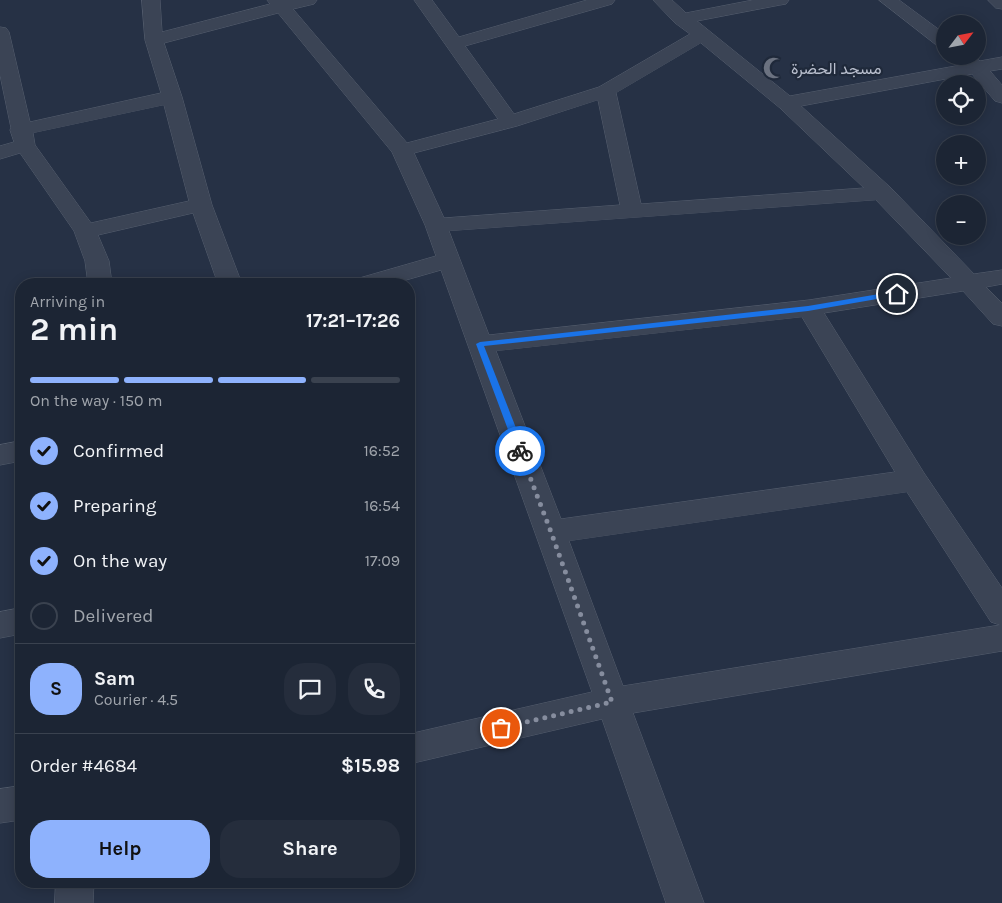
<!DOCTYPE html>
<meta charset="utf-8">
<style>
:root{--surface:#1c2534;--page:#252d3c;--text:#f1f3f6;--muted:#a0a5ac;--line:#3a424f;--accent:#8eb2fd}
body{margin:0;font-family:Karla,Vazirmatn,sans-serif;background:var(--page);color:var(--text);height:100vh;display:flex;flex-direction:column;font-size:19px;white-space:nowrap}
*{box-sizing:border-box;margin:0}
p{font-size:16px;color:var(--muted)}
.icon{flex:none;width:28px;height:28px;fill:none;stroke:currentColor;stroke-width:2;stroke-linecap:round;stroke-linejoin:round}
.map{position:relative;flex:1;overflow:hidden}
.panel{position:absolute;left:15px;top:278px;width:400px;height:610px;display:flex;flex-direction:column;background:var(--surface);border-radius:20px;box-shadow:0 2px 12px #0003,0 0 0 1px var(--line)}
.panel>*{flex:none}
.needle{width:32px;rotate:58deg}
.controls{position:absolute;left:936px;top:15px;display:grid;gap:10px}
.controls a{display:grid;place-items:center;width:50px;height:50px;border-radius:50%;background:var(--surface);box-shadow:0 2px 12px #0003,0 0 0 1px var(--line);font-size:25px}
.pin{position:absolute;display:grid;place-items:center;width:42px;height:42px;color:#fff;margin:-21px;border:2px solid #fff;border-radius:50%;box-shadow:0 1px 5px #0007}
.courier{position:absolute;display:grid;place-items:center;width:50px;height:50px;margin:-25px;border:4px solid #1a73e8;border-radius:50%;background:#fff;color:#222;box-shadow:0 1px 6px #0007}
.headline em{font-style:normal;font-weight:700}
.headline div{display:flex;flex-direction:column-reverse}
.headline{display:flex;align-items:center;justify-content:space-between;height:85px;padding:0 15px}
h1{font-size:32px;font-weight:700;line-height:38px}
.bar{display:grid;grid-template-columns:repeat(4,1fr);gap:8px 5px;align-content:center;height:60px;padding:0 15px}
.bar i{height:6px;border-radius:4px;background:var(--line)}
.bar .active{background:var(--accent)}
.bar p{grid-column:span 4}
.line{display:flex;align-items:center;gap:12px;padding:0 15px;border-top:1px solid var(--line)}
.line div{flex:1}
.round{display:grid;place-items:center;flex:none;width:52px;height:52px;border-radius:20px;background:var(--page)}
ol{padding:0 15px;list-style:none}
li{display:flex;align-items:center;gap:15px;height:55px}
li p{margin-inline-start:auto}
li .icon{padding:5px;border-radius:50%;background:var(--accent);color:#111;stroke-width:4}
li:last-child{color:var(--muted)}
li i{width:28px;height:28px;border:2px solid var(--line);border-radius:50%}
.primary-button{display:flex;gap:10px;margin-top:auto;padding:10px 15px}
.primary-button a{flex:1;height:58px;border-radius:20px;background:var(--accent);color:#111;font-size:20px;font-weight:700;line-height:58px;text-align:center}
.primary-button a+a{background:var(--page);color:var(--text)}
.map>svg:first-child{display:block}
</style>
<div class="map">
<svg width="1002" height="903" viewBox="0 0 1002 903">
<rect width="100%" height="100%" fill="#263145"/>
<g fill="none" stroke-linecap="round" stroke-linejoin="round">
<g stroke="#565f6f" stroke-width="1">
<g id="minor">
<path d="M 142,0 L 160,0 L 162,32 L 270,4 L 267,0 L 317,0 L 314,4 L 293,9 L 407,143 L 498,119 L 414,0 L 432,0 L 459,37 L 587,0 L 615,0 L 612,4 L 465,46 L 514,114 L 599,87 L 690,34 L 675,23 L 653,0 L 672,0 L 686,13 L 753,0 L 789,0 L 786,4 L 780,5 L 697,21 L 790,96 L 961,65 L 956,59 L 958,56 L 973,56 L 980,61 L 1002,57 L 1002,69 L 990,71 L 1002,85 L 1002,103 L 995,101 L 972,74 L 801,106 L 891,188 L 974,274 L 1002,270 L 1002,284 L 986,287 L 1002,303 L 1002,326 L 993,324 L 963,291 L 824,313 L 924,473 L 1002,588 L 1002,651 L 633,713 L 704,903 L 666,903 L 602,719 L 409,764 L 409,734 L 592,692 L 441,270 L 392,284 L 352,284 L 356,279 L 436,256 L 425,225 L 392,152 L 278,13 L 164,43 L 182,97 L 212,205 L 242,284 L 218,284 L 193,213 L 98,235 L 109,261 L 112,284 L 88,284 L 85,261 L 74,231 L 20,153 L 0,159 L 0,146 L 14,142 L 10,130 L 11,128 L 0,75 L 0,27 L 6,28 L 9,32 L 30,122 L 161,93 L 145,40 ZM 701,43 L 780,108 L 864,188 L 641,204 L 616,93 ZM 598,100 L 620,205 L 444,218 L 414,153 L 517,126 ZM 164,105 L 189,201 L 91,223 L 35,145 L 33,133 ZM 876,200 L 951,278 L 809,300 L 489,335 L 449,231 ZM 802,317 L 895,472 L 561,519 L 496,351 ZM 907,492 L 991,622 L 1000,625 L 623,686 L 569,541 Z"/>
<polygon points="879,0 899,0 945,34 945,49 939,47"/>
<polygon points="988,0 1002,0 1002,9 996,8"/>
<polygon points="21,441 21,461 0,465 0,445"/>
<polygon points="21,608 21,634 0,638 0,612"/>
<polygon points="21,786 21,820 0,823 0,789"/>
<polygon points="56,881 94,881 93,903 55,903"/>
</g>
</g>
<use href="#minor" fill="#3b4455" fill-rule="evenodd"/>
</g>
<polygon fill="#1a73e8" points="897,291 900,292 900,295 808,311 484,346 525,451 520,454 516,451 476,344 480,342 808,306"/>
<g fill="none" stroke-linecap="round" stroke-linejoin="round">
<polyline stroke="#868d9e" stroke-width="5" stroke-dasharray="0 9" points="501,728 612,702 551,532 520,451"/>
</g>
<defs>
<g id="mosque-bare" transform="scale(1.725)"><path d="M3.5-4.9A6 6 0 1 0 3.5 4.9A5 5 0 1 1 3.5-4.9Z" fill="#6b7280" stroke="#1f293a" stroke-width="2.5" paint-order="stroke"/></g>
</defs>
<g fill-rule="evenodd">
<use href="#mosque-bare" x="774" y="68"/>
</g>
<g text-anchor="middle" stroke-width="4.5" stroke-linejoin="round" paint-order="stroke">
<g font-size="16" fill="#b9bfce" stroke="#1f293a" text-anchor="start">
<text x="791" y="74">مسجد الحضرة</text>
</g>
</g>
</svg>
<div class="controls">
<a><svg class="needle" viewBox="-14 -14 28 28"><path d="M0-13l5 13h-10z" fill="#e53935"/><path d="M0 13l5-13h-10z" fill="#a0a5ac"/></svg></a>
<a><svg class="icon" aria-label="locate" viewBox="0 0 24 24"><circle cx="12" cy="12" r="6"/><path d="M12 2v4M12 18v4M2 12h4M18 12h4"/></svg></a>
<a>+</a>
<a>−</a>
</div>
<div class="pin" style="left:501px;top:728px;background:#ea580c"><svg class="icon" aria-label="bag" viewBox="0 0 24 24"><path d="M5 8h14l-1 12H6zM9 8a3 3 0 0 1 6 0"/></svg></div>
<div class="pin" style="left:897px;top:294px;background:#1f2937"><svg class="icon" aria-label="home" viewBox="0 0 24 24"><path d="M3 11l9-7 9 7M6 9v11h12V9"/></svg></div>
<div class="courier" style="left:520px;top:451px"><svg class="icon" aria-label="bike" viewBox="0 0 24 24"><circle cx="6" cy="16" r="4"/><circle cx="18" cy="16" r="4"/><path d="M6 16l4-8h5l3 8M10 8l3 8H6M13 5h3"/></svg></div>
<section class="panel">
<div class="headline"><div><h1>2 min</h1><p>Arriving in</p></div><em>17:21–17:26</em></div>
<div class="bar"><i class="active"></i><i class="active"></i><i class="active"></i><i></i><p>On the way · 150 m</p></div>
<ol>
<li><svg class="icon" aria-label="check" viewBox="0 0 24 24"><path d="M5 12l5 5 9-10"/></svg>Confirmed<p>16:52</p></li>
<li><svg class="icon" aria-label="check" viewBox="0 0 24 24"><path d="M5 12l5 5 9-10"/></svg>Preparing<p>16:54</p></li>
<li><svg class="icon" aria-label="check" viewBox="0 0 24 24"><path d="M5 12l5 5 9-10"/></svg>On the way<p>17:09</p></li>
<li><i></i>Delivered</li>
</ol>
<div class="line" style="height:90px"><b class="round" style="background:var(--accent);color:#111">S</b><div><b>Sam</b><p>Courier · 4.5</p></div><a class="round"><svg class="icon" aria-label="chat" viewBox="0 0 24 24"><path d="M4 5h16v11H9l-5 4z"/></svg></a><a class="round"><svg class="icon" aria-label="phone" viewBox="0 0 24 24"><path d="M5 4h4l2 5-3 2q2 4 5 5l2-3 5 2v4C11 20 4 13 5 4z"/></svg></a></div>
<div class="line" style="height:65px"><div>Order #4684</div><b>$15.98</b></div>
<div class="primary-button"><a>Help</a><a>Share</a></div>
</section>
</div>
